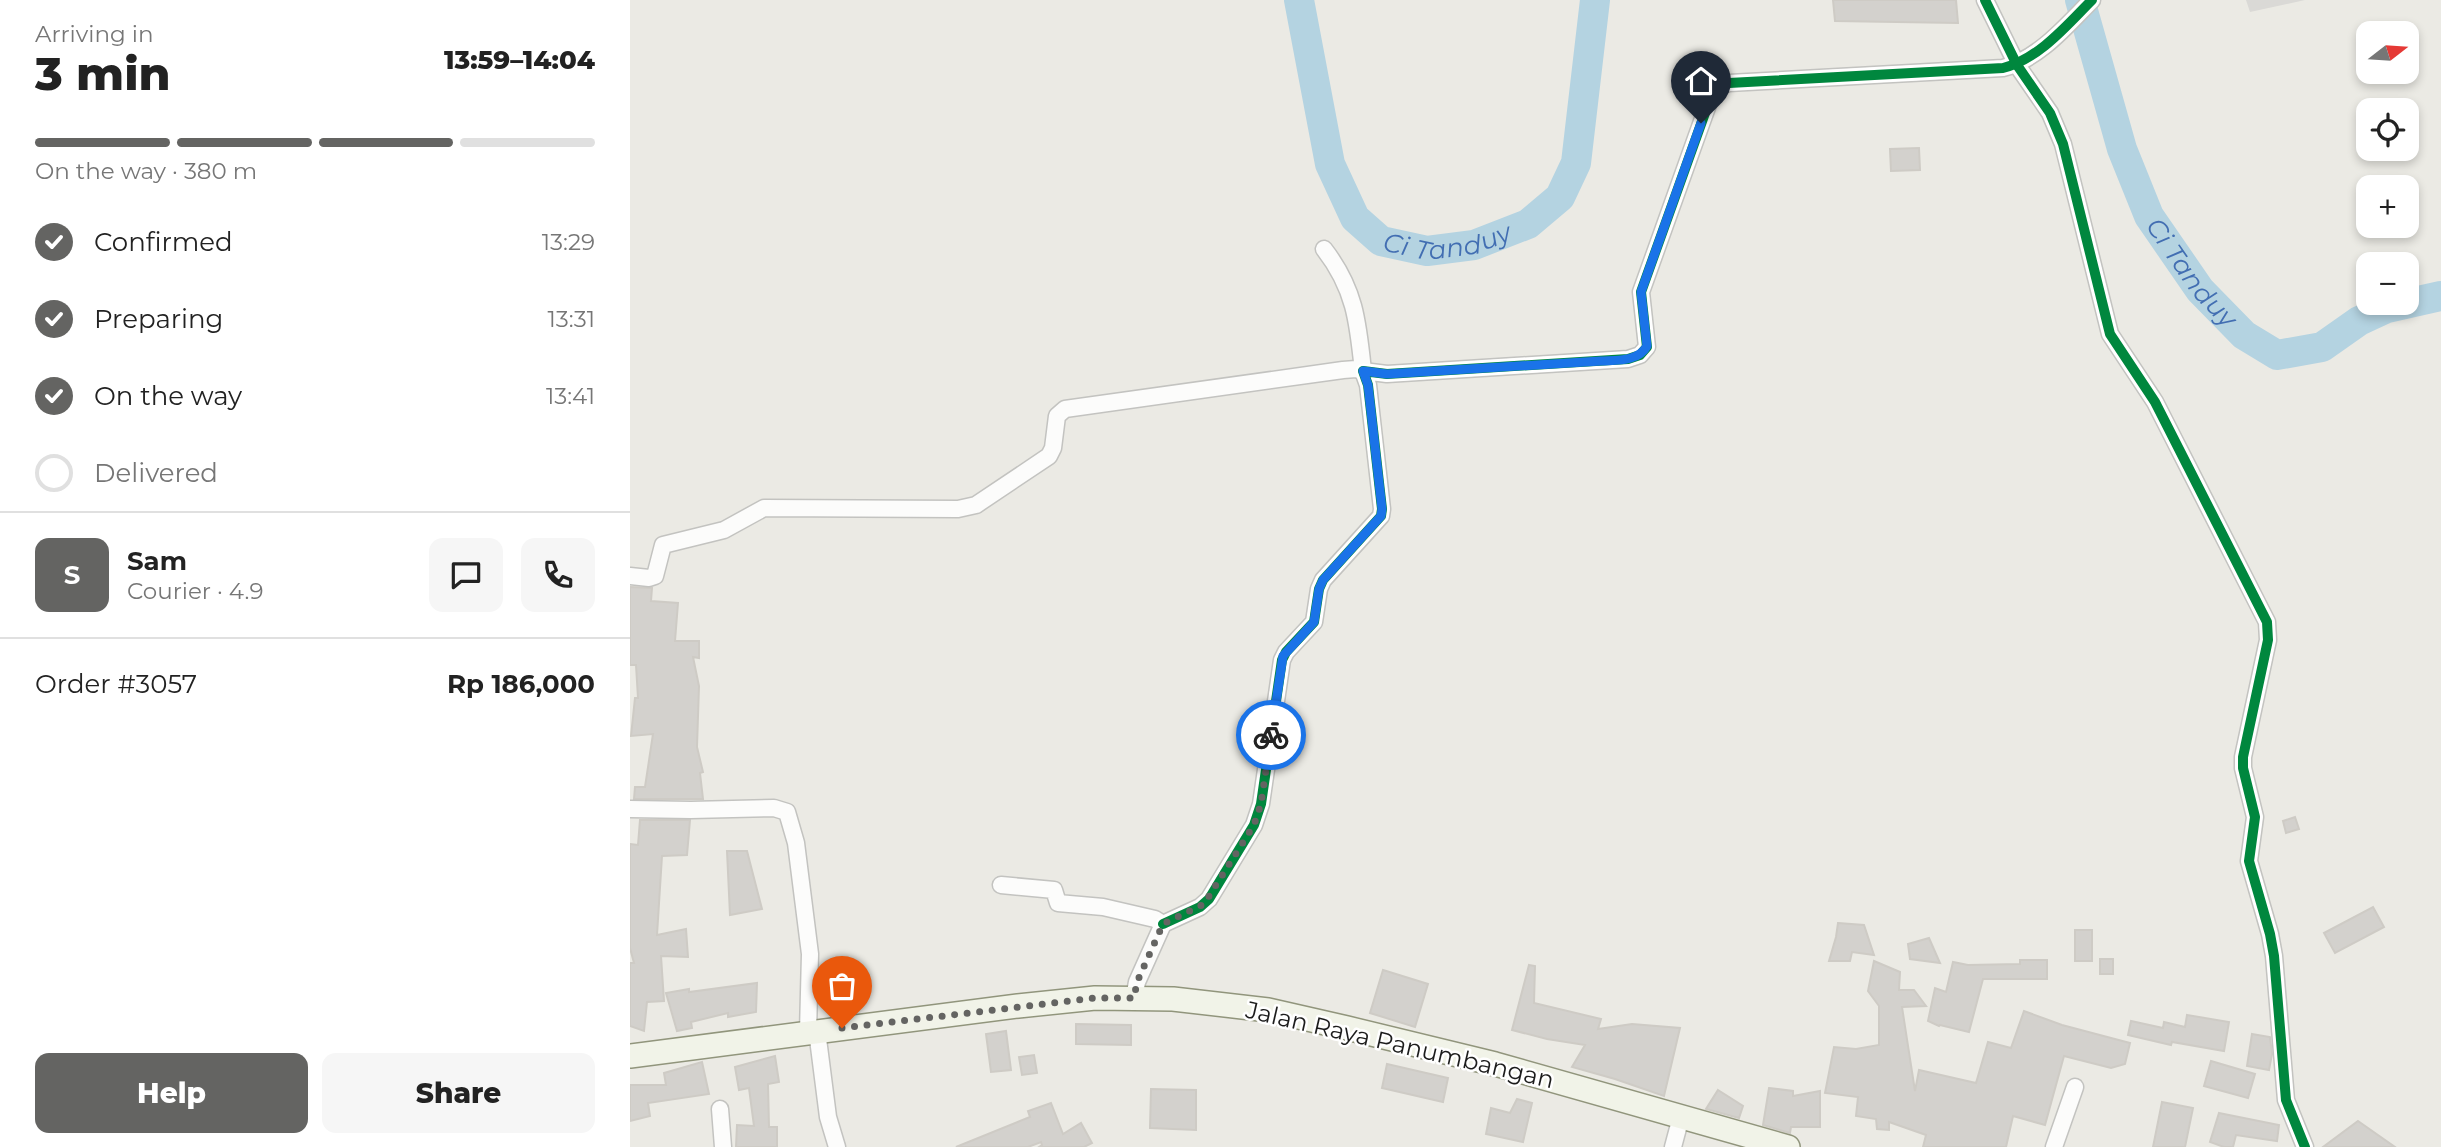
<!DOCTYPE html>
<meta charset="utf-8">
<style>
:root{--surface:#fff;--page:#f6f6f6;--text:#222;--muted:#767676;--line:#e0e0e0;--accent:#646462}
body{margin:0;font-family:Montserrat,sans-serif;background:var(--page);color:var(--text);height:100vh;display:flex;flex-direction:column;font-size:26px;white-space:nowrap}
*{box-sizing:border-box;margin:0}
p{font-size:23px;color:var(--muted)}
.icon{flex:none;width:38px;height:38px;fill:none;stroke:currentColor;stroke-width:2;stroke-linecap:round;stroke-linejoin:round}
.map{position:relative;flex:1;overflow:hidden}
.drawer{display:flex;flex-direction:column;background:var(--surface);width:630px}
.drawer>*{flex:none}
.needle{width:46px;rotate:73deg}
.tools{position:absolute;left:1726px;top:21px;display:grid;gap:14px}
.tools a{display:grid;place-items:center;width:63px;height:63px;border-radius:14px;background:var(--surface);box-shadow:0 4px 10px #0003;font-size:35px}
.pin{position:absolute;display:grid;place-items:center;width:60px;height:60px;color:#fff;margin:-72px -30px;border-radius:50% 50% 50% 0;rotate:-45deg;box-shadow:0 0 7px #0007}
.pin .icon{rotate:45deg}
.courier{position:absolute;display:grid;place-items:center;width:70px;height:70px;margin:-35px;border:5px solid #1a73e8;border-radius:50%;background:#fff;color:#222;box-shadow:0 2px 9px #0007}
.overview em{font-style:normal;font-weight:800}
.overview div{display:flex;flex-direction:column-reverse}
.overview{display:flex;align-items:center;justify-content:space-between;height:119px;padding:0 35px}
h1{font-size:46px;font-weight:800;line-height:52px}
.bar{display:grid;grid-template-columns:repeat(4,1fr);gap:10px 7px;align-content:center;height:84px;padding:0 35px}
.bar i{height:9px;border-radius:5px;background:var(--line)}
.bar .current{background:var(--accent)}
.bar p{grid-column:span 4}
.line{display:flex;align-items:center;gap:18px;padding:0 35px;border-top:2px solid var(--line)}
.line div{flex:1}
.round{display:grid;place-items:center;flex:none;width:74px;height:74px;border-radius:14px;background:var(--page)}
ol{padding:0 35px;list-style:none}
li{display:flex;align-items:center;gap:21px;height:77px}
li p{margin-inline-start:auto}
li .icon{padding:7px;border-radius:50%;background:var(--accent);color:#fff;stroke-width:4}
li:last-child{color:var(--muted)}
li i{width:38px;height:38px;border:4px solid var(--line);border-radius:50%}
.primary-button{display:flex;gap:14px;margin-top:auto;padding:14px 35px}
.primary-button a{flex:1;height:80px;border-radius:14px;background:var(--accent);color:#fff;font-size:28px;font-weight:800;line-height:80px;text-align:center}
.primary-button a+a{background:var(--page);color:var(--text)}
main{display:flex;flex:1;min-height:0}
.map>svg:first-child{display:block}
</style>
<main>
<section class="drawer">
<div class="overview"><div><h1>3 min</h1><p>Arriving in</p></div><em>13:59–14:04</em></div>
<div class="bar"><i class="current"></i><i class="current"></i><i class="current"></i><i></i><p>On the way · 380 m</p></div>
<ol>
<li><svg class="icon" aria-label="check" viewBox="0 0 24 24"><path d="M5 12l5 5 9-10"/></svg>Confirmed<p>13:29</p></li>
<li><svg class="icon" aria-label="check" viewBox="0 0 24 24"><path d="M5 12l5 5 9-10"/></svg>Preparing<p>13:31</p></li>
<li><svg class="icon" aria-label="check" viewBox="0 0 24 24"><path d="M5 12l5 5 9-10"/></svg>On the way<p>13:41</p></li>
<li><i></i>Delivered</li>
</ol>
<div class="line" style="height:126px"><b class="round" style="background:var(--accent);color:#fff">S</b><div><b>Sam</b><p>Courier · 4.9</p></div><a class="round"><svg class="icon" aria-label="chat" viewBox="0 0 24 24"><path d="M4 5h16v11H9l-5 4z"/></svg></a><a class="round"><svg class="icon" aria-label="phone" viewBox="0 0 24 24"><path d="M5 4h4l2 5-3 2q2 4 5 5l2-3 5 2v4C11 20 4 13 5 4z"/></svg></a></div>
<div class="line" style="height:91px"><div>Order #3057</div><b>Rp 186,000</b></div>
<div class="primary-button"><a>Help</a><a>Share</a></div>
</section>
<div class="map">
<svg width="1811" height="1147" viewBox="0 0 1811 1147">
<rect width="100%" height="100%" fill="#ebeae4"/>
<polygon fill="#dad9d6" points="1616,0 1675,0 1620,12"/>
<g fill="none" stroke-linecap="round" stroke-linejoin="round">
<g stroke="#b4d3e1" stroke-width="30">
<path id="s1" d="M 669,0 L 700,164 L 725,218 L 751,241 L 797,251 L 844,245 L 898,224 L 930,197 L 946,163 L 965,0"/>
<path id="s2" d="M 1450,0 L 1492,149 L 1519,216 L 1570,290 L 1614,335 L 1647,355 L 1692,347 L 1729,321 L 1757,308 L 1811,296"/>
</g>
</g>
<g fill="#d3d1cd" stroke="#cecbc5" stroke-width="2">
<polygon points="1203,0 1326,0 1328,23 1205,21"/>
<polygon points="1289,148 1290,170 1261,171 1260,149"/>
<polygon points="0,587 22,588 21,601 48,603 45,641 69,641 69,658 63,657 69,686 67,747 73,772 70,773 73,799 4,799 5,787 15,787 23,734 1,736 5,698 8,698 6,665 0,665"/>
<polygon points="1665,817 1669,829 1656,833 1653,821"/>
<polygon points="10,820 60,820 57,855 32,856 27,935 56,929 58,957 31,956 34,1001 17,1002 14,1031 0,1026 0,963 4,963 0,948 0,844 8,845"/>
<polygon points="97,851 117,851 132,909 100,915"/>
<polygon points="1743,907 1754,927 1705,953 1694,933"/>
<polygon points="1208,923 1234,925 1244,955 1222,952 1220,961 1199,961 1206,937"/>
<rect x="1445" y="930" width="17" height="31"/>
<polygon points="1299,938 1310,963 1280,959 1278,944"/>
<rect x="1470" y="959" width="13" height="15"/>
<polygon points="1390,960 1417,960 1417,979 1353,979 1339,1032 1310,1025 1309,1026 1298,1021 1305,988 1316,992 1323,962 1338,965 1390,964"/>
<polygon points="1244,961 1270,972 1269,990 1284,990 1296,1006 1272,1007 1285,1091 1289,1070 1346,1083 1358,1042 1381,1048 1394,1011 1432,1025 1500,1043 1495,1064 1481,1068 1434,1056 1415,1125 1383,1116 1376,1147 1293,1147 1296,1135 1259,1122 1259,1130 1247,1129 1246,1119 1226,1116 1228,1097 1195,1093 1204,1047 1226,1049 1249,1045 1249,1006 1238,991"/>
<polygon points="899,965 905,966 904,1003 971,1019 968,1029 1002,1024 1050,1028 1034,1096 985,1079 942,1067 955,1045 917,1039 882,1030"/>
<polygon points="753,970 798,984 785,1027 740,1013"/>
<polygon points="127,983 126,1012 98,1017 98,1013 61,1022 62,1028 47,1031 36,993 59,989 59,992"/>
<polygon points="1557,1015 1599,1022 1594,1051 1542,1042 1541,1045 1498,1035 1501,1021 1533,1028 1534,1022 1555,1027"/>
<polygon points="446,1024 501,1025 501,1045 446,1044"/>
<polygon points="376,1031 381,1070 361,1072 356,1034"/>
<polygon points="1622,1034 1640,1037 1642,1054 1639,1070 1617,1066"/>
<polygon points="404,1055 407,1073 392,1075 389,1057"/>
<polygon points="145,1056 149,1082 138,1084 139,1127 147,1127 147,1147 106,1147 107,1125 124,1126 119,1088 109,1090 105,1067"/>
<polygon points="1581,1061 1625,1074 1618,1098 1574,1086"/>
<polygon points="72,1062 79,1094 18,1103 20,1116 0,1121 0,1085 36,1085 34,1073"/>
<polygon points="757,1064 818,1078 813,1102 752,1088"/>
<polygon points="1139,1088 1163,1091 1163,1096 1190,1091 1190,1127 1161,1127 1160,1133 1133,1125"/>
<polygon points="521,1089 566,1090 566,1130 520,1128"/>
<polygon points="1088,1090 1113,1106 1109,1118 1076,1109"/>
<polygon points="887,1099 902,1103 893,1142 856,1134 861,1108 880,1113"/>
<polygon points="1532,1102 1563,1108 1555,1147 1523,1147"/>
<polygon points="421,1103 433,1134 451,1123 462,1143 454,1147 409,1147 412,1145 411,1142 398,1147 326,1147 400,1117 398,1111"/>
<polygon points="1589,1113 1649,1125 1647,1141 1606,1135 1603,1147 1594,1147 1580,1142"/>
<polygon points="1728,1121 1765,1147 1693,1147"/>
</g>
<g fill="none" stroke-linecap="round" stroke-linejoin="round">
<g stroke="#c3c3c0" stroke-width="19">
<g id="street">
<polyline points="1355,0 1387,65 1420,113 1433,144 1480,334 1525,402 1637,622 1638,640 1613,757 1613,768 1625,817 1619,861 1640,934 1644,956 1656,1100 1675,1147"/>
<path d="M 0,576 L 19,578 L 25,576 L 33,545 L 94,530 L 134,508 L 328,509 L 346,505 L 419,456 L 423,448 L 427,416 L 435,409 L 713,370 L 726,369 L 733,371 C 728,322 725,289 694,249"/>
<polyline points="0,809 61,810 144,808 157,812 166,843 180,954 178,1032"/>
<polyline points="371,885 424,890 428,903 473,907 525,919 533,924 507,982 504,998"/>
<path d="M 533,924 L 570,907 L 579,899 L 624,825 L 631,804 L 652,660 L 656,652 L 684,622 L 689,589 L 693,580 L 751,516 L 752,509 L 738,385 L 733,371 L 757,374 L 998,359 L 1010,355 L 1017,347 L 1011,292 L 1080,99 L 1087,87 L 1099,83 L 1373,68 C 1409,59 1437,25 1462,0"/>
<polyline points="187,1031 198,1117 207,1147"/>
<polyline points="90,1109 93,1147"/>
<polyline points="1043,1147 1051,1117"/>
<polyline points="1424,1147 1445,1087"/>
</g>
</g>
<g stroke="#91957c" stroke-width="26">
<polyline id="secondary" points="0,1056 388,1006 465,998 543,999 638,1010 717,1028 865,1064 1158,1147"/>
</g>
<use href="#street" stroke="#fcfcfb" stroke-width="16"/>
<use href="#secondary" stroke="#f1f3e8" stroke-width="23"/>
<g stroke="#fff" stroke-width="15">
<g id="cycleway">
<polyline points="1355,0 1387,65 1420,113 1433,144 1480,334 1525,402 1637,622 1638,640 1613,757 1613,768 1625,817 1619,861 1640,934 1644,956 1656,1100 1675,1147"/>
<path d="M 533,924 L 570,907 L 579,899 L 624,825 L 631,804 L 652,660 L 656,652 L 684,622 L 689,589 L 693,580 L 751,516 L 752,509 L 738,385 L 733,371 L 757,374 L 998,359 L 1010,355 L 1017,347 L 1011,292 L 1080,99 L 1087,87 L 1099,83 L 1373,68 C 1409,59 1437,25 1462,0"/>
</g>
</g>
<use href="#cycleway" stroke="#00873e" stroke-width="10"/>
</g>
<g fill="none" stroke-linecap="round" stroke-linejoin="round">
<polyline stroke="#646462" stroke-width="7" stroke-dasharray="0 12.6" points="212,1028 465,998 504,998 507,982 533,924 574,904 624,825 631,804 641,735"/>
<path stroke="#1a73e8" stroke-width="9" d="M 641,735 L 653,656 L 684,622 L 689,589 L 693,580 L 751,516 L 752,509 L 738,385 L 733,371 L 757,374 L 971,361 C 987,360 1008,362 1017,346 L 1011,292 L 1071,123"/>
</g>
<g text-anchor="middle" stroke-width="5" stroke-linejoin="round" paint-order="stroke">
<g font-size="24" fill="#1c1c1c" stroke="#fff">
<text transform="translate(770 1045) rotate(13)" y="8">Jalan Raya Panumbangan</text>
</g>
<g font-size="26" font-style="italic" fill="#426eb2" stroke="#fff">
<text dy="9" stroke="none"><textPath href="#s1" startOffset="329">Ci Tanduy</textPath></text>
<text dy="9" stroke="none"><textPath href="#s2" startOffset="298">Ci Tanduy</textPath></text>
</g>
</g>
</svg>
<div class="tools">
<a><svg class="needle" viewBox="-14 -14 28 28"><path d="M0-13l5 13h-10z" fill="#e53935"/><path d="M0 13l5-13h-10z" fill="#767676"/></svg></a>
<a><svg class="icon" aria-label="locate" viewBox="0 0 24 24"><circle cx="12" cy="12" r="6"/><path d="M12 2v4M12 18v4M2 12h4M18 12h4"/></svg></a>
<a>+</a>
<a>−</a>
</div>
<div class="pin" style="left:212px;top:1028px;background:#ea580c"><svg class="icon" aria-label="bag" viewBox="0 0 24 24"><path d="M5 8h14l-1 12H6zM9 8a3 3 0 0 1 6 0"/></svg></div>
<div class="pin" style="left:1071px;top:123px;background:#1f2937"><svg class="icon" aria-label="home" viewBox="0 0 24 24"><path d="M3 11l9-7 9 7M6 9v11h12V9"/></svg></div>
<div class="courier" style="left:641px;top:735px"><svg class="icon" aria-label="bike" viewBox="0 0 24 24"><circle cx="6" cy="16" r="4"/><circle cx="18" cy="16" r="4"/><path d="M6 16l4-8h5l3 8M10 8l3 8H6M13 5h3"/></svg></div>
</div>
</main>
